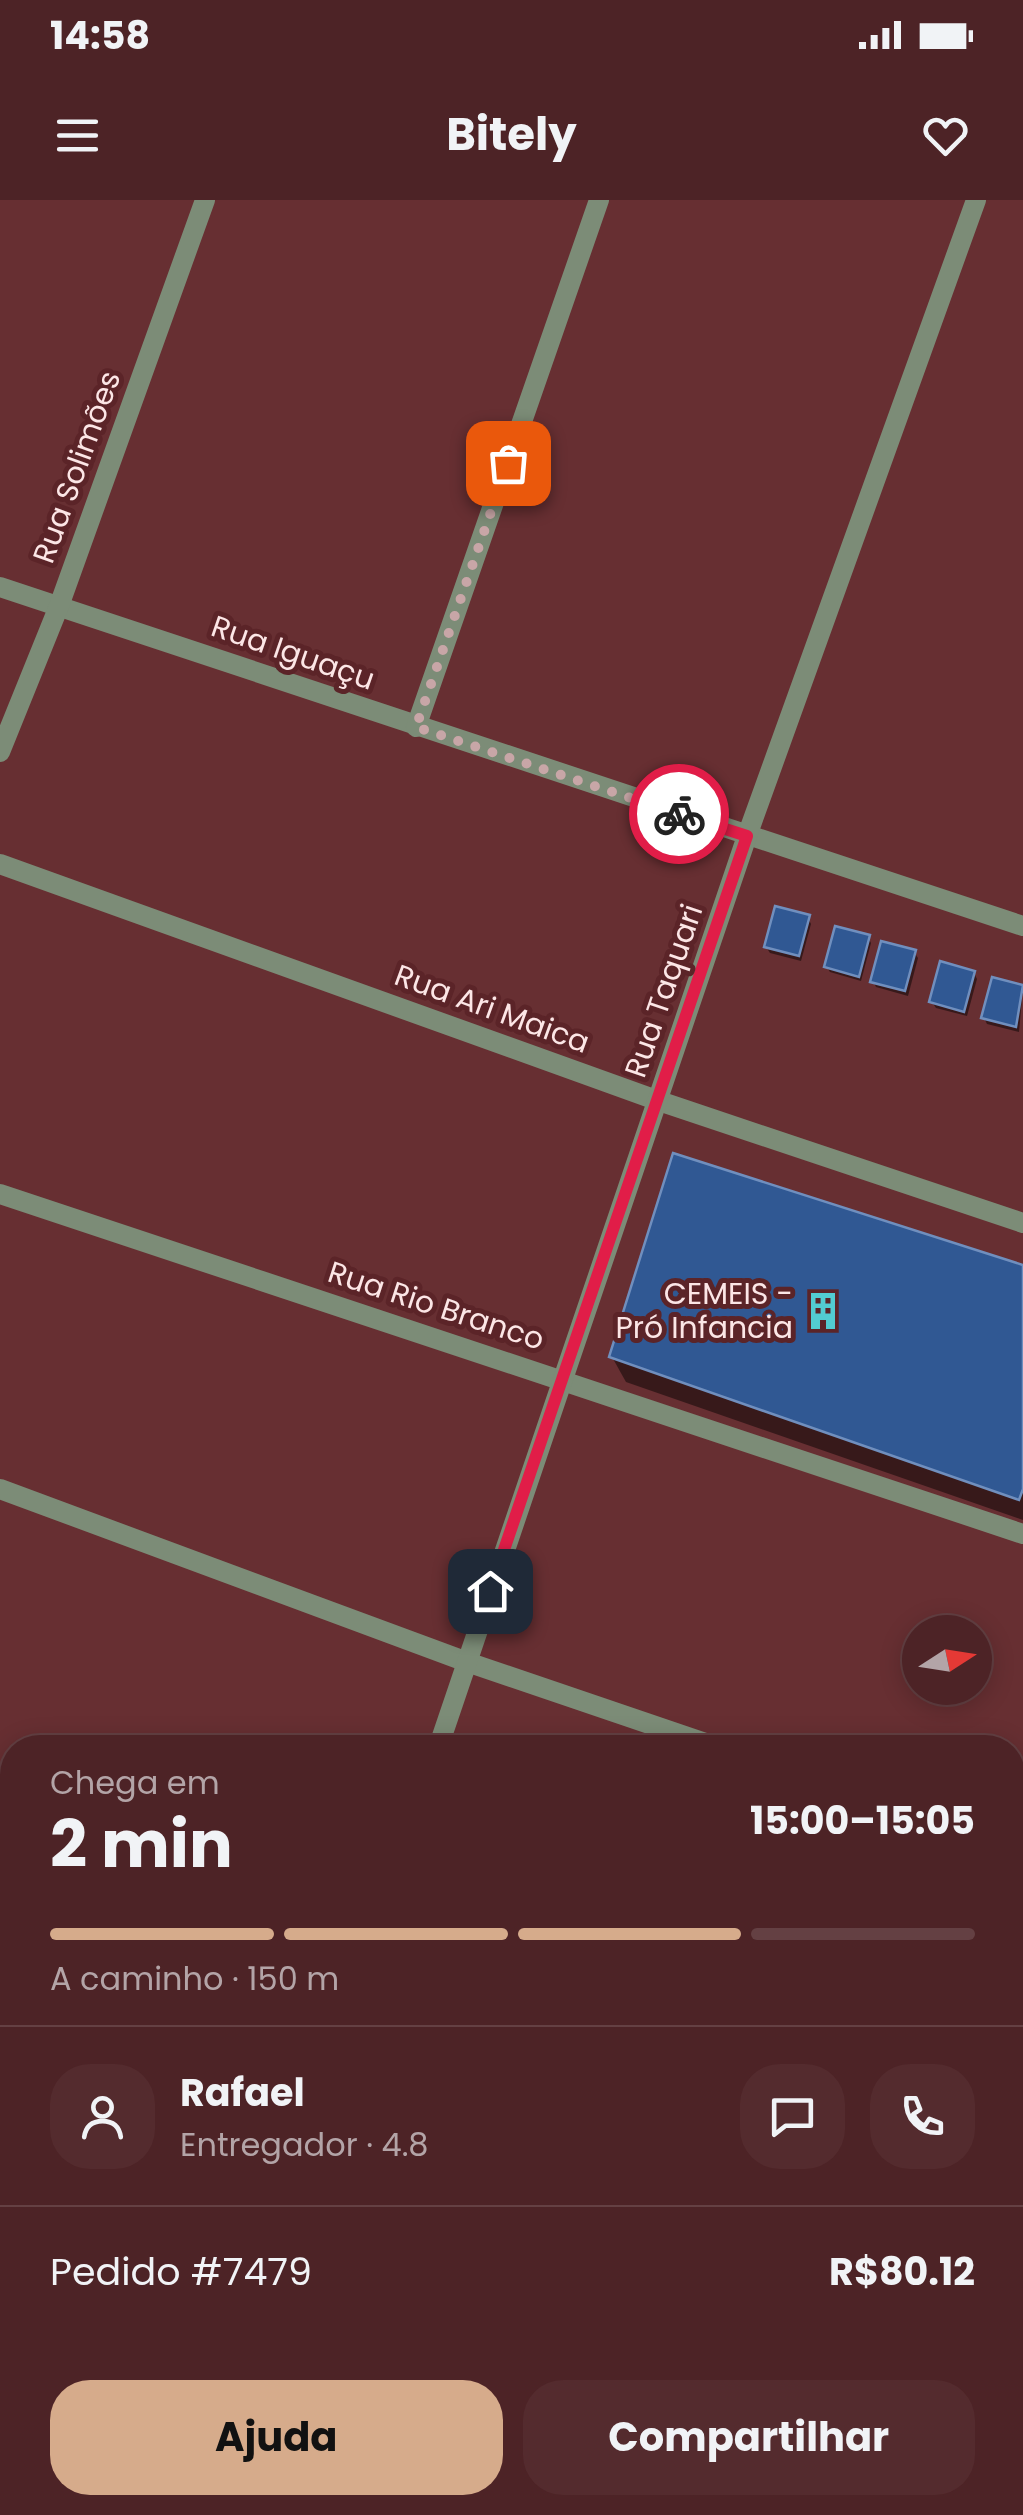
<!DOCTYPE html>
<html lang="pt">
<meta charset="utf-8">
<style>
:root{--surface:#4d2326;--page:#542b2e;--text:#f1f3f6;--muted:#b3a4a7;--line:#644043;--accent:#d6ab8b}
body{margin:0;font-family:Poppins,sans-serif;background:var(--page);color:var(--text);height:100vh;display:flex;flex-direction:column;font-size:38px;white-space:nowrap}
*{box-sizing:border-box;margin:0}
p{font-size:32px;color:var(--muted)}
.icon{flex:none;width:55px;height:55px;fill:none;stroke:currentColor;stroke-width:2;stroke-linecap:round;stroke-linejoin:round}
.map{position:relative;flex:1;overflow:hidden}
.drawer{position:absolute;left:0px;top:1535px;width:1025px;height:780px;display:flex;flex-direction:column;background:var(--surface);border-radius:40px 40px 0 0;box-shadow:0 5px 25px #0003,0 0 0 2px var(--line)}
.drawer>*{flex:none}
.needle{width:65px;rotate:78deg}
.fabs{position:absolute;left:902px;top:1415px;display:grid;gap:20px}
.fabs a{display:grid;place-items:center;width:90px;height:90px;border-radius:50%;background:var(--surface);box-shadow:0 5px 25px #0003,0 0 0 2px var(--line);font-size:50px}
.pin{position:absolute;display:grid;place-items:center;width:85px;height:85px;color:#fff;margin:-42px;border-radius:20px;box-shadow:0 5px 15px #0006}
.courier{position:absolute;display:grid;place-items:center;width:100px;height:100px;margin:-50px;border:8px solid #e11d48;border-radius:50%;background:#fff;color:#222;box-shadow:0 2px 12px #0007}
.head em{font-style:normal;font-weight:700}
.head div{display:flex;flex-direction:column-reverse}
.head{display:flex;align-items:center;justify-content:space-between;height:170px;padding:0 50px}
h1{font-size:65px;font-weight:700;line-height:75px}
.bar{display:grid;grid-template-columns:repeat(4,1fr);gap:15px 10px;align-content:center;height:120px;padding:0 50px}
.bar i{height:12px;border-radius:8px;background:var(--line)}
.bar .selected{background:var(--accent)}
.bar p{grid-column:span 4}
.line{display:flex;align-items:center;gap:25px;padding:0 50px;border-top:2px solid var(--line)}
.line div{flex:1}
.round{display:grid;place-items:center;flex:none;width:105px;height:105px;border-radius:40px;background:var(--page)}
.primary-button{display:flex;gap:20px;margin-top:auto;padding:20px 50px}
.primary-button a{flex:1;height:115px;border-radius:40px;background:var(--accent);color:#111;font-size:40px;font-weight:700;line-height:115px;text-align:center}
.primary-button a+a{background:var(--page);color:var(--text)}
.status{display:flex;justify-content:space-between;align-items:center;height:70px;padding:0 50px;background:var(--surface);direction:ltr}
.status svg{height:28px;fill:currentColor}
header{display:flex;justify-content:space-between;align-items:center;height:130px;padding:0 50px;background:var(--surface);font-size:45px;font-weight:700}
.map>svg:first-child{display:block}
</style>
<div class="status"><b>14:58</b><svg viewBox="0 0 49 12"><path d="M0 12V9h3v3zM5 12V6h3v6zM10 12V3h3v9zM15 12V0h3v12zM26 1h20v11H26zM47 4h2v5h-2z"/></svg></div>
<header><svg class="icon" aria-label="menu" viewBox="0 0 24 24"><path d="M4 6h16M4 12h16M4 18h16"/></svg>Bitely<svg class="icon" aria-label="heart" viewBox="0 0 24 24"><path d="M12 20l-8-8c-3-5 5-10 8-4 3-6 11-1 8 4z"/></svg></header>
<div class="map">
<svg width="1023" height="2315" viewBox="0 0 1023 2315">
<rect width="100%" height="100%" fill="#672f32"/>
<g fill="#995053">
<polygon points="0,2248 12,2252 12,2302 130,2303 126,2315 0,2315"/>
<polygon points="205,2303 205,2302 605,2303 601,2315 202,2315"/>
</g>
<g fill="#0007">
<polygon points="808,718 811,724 801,761 770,753 766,747"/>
<polygon points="868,737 871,743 861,781 830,772 826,766"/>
<polygon points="914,752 918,758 908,796 876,787 873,781"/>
<polygon points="974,773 977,779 967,816 936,808 932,802"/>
<polygon points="994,780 1023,788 1019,832 987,824 984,818"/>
<polygon points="1023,1068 1023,1320 626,1182 612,1157"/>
</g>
<g fill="#305893" stroke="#708fbe" stroke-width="2.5">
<polygon points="775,706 810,715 799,756 764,747"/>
<polygon points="835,726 870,735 859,777 824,767"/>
<polygon points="881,741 916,750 905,791 870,782"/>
<polygon points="940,761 975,771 964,812 929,802"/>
<polygon points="992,777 1023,785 1016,827 981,818"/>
<polygon points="673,953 1023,1065 1023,1289 1019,1300 609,1157"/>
</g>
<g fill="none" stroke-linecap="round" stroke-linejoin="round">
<g stroke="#7c8c77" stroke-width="20">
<polyline points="0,387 1023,726"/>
<polyline points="416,527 599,0"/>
<polyline points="0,552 59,406 205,0"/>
<polyline points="0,664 659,901 1023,1023"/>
<polyline points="0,994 1023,1334"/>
<polyline points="0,1289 467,1462 720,1548"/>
<polyline points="438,1548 747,636 976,0"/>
<polyline points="0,1598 12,1603"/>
<polyline points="1012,1646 1023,1650"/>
<polyline points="0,1922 12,1927"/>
<polyline points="1012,1958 1023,1962"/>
<polyline points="0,2209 12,2213"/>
<polyline points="1012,2261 1023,2265"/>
<polyline points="171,2315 175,2302"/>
<polyline points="808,2315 811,2302"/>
</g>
</g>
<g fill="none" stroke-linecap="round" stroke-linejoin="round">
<polyline stroke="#c8a6a7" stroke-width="10" stroke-dasharray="0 18" points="508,263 416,527 679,614"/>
<polyline stroke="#e11d48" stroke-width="12" points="490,1391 747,636 679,614"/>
</g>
<defs>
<g id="building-bare" transform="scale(3)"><path d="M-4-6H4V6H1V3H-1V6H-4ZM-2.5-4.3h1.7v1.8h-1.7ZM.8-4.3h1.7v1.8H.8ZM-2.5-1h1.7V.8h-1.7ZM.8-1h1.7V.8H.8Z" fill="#52ccd1" stroke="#5b2428" stroke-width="2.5" paint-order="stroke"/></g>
</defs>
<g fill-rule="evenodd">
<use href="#building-bare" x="823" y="1111"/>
</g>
<g text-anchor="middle" stroke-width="10" stroke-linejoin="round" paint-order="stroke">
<g font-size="30" fill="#fce6e6" stroke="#5b2428">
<text transform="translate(77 267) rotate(-70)" y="10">Rua Solimões</text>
<text transform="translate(293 453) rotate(19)" y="10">Rua Iguaçu</text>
<text transform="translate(664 791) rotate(-71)" y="10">Rua Taquari</text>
<text transform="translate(492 809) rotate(20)" y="10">Rua Ari Maica</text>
<text transform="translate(436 1106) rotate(18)" y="10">Rua Rio Branco</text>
</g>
<g font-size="30" fill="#fce6e6" stroke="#5b2428" text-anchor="end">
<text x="793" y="1104">CEMEIS -<tspan x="793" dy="34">Pró Infancia</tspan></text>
</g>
</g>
</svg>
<div class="fabs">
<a><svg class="needle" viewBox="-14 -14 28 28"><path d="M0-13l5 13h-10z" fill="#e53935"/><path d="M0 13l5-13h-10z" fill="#b3a4a7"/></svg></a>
</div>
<div class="pin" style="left:508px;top:263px;background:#ea580c"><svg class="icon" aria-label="bag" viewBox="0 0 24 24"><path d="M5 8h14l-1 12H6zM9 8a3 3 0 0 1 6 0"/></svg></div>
<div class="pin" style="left:490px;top:1391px;background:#1f2937"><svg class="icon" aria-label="home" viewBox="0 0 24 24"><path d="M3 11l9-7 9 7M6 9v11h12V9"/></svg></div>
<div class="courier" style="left:679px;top:614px"><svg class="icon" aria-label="bike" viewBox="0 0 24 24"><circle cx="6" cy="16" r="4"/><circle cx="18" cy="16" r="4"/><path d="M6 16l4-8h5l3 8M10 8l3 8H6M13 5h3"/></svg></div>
<section class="drawer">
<div class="head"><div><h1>2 min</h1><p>Chega em</p></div><em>15:00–15:05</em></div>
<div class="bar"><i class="selected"></i><i class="selected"></i><i class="selected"></i><i></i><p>A caminho · 150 m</p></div>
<div class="line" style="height:180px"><a class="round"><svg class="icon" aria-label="person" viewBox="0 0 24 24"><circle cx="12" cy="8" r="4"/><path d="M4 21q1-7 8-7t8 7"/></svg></a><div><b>Rafael</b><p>Entregador · 4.8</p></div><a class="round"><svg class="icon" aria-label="chat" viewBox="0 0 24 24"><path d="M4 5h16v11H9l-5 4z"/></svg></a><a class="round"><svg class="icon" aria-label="phone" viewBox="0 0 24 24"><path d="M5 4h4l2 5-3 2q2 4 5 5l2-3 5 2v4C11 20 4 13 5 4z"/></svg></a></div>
<div class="line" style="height:130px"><div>Pedido #7479</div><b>R$80.12</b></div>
<div class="primary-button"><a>Ajuda</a><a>Compartilhar</a></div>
</section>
</div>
